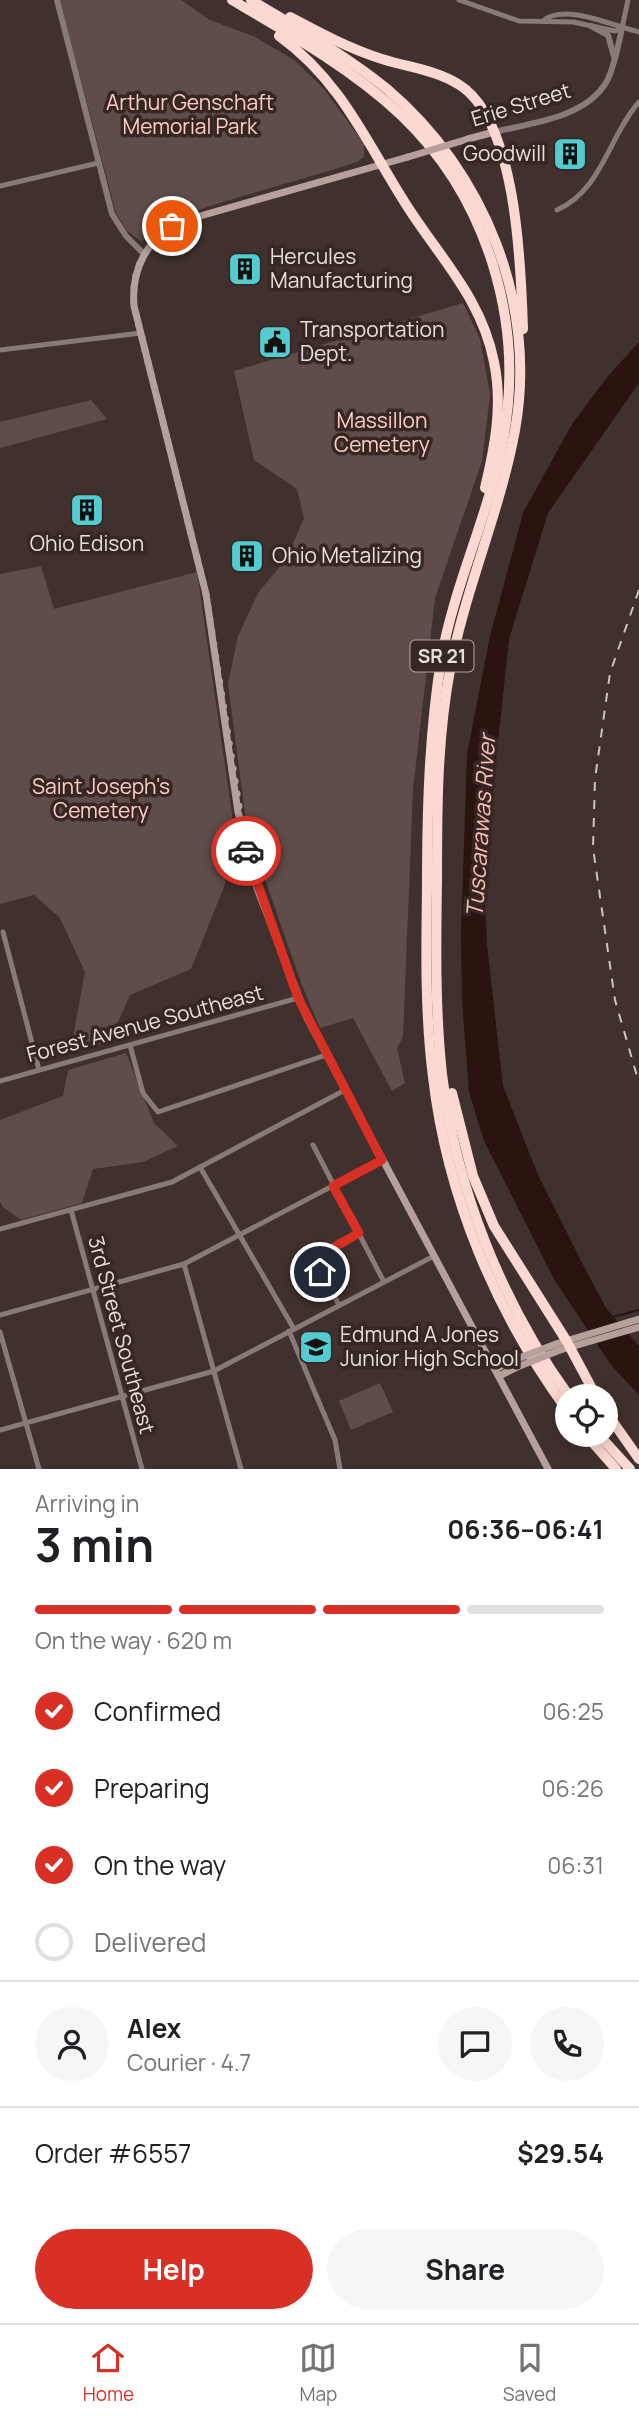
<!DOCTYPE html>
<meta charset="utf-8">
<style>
:root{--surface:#fff;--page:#f6f6f6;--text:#202124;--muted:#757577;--line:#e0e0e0;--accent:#d93025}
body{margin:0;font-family:Manrope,sans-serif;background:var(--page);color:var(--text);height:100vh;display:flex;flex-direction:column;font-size:26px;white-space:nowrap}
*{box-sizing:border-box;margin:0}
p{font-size:23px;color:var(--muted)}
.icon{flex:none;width:38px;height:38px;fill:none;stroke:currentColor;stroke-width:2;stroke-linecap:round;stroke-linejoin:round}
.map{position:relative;height:1469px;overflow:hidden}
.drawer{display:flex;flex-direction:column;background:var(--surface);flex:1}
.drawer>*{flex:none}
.fabs{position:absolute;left:555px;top:1384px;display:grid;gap:14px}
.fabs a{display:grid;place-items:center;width:63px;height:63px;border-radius:50%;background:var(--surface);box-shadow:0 4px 18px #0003;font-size:35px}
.pin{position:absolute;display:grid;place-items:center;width:60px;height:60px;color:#fff;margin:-30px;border:4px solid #fff;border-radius:50%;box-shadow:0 2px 7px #0007}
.courier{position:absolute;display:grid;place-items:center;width:70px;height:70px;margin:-35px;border:5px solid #d93025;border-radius:50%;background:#fff;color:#222;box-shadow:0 2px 9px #0007}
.headline em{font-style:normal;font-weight:700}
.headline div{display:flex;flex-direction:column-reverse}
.headline{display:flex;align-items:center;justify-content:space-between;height:119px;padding:0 35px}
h1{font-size:46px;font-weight:700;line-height:52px}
.bar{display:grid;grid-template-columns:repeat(4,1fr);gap:10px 7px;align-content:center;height:84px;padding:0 35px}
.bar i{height:9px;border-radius:5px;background:var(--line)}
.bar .on{background:var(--accent)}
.bar p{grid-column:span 4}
.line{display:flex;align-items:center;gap:18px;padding:0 35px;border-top:2px solid var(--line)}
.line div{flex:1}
.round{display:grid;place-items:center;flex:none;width:74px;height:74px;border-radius:37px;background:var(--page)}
ol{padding:0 35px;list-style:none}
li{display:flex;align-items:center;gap:21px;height:77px}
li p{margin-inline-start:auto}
li .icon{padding:7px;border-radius:50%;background:var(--accent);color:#fff;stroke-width:4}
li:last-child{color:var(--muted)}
li i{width:38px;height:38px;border:4px solid var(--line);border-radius:50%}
.button{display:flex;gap:14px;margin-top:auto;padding:14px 35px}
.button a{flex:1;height:80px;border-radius:42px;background:var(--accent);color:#fff;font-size:28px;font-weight:700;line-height:80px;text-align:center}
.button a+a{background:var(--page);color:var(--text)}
.menu{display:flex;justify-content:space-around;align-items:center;height:98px;border-top:2px solid var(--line);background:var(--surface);font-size:19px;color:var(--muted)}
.menu a{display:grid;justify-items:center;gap:4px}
.menu .on{color:var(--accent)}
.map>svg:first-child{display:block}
</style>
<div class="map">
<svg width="639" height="1469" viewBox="0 0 639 1469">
<rect width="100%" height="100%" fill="#41312e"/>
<g fill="#604d49">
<path d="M 60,0 L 181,0 L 210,20 L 253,36 L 294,60 L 324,89 L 364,144 L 364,157 L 357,162 C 302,180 246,194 192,212 C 174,218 154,239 141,241 L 127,231 L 116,213 Z"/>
<polygon points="463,303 480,339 490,395 482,461 435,598 413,789 403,1037 397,1048 405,1083 392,1091 353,1018 320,1028 302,985 247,828 228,684 238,636 258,593 286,559 304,518 297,489 254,460 234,371"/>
<polygon points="91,400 107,419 0,448 0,422"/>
<polygon points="41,566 54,609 197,572 236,842 226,845 225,884 191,969 130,995 109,1042 70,1053 85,972 60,918 34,895 0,904 0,574"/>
<polygon points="126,1053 154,1123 178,1146 143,1162 93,1169 82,1203 21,1220 3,1207 0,1201 0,1120 63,1096 68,1070"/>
<polygon points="380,1383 393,1412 351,1430 339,1401"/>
</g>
<polygon fill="#2b130f" points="639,342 639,383 548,513 509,639 491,808 485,898 487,945 503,1086 538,1175 582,1263 606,1308 639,1346 639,1395 611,1365 555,1281 484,1141 469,1092 462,1000 461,934 467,754 490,636 523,513 572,424 608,376"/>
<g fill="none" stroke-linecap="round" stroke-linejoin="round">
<polyline stroke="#2b130f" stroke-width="2" points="613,1317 639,1310"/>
<g stroke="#887a77" stroke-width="5">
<polyline points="459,0 519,21 573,22 615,31 622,28"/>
<path d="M 543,21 C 564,2 616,27 639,32"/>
<polyline points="622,28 628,0"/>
<polyline points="0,186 98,163"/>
<path d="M 557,210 C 602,190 609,136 639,102"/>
<polyline points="0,350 141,333"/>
<polyline points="3,932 39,1070"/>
<polyline points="130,1045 143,1093 158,1112 326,1055"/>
<polyline points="0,1081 298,998"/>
<polyline points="313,1145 384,1282"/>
<polyline points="200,1167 294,1329"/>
<polyline points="71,1210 142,1469"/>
<polyline points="0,1229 172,1182 345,1090"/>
<polyline points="184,1264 241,1469"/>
<polyline points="339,1305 315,1260 359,1233"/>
<polyline points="0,1315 184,1264 382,1160"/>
<polyline points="289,1331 335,1440 340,1469"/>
<polyline points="0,1332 39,1469"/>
<polyline points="0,1430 214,1371 434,1256"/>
</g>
<g stroke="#887a77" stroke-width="6">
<polyline points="57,0 112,214 126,236 144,254"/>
<polyline points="591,26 608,35 614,57"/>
<path d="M 494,132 C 531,123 586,118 607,81 C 615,65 618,46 622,28"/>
</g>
<g stroke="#b7a09c" stroke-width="7">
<polyline points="468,139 494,132"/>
<path d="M 408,157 L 179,222 C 147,239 131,269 134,306 L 206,594 L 238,812 L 257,888 L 307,1018 L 548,1469"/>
<polyline points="556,1344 639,1319"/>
<polyline points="560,1350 639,1327"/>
<polyline points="495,1369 514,1360"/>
<polyline points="499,1376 517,1367"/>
</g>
<g stroke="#fbd8d2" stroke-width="10">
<path d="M 232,0 C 290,34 352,69 401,115 C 488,198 525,323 503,440 C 489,515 454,585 441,660 C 429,736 427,811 427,888 C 426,951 425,1014 433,1077 C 447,1197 496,1313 567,1410"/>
<path d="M 251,0 C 297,28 345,55 387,89 C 484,171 538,304 515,430 C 500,512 465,589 450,670 C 437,740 437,810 437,880 C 436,945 435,1009 442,1074 C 456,1189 502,1303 569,1396"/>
<path d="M 290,17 C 320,33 350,49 382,59 C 407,67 436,70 458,84 C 517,119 521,267 523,329"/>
<path d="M 279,36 C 343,82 368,146 409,209 C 442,260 482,300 494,362 C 503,405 495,446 485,488"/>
<polyline points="452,1093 473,1176 494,1226 566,1340 596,1396"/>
<polyline points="606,1412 639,1459"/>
<polyline points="586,1435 616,1469"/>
<polyline points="599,1435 630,1469"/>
</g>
<polyline stroke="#cec2c0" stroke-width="2" stroke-dasharray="9 9" stroke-linecap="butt" points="639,590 610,673 595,779 593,848 615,1000 639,1083"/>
<g stroke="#b7a09c" stroke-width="7">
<polyline points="408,157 468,139"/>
<polyline points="514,1360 556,1344"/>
<polyline points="517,1367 560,1350"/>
</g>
</g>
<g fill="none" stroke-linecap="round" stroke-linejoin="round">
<path stroke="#aea19f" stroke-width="7" stroke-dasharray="0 12.6" d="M 172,226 C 144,245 131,272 134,306 L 206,594 L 246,851"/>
<polyline stroke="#d93025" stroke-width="9" points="246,851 298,998 382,1160 333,1186 359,1233 317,1257 320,1272"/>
</g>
<defs>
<g id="building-square" transform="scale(1.75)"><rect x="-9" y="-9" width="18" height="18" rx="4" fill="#52ccd0" stroke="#372724"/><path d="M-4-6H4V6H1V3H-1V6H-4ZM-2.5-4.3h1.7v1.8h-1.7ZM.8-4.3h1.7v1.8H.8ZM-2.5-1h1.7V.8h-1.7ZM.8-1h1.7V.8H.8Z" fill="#111"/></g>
<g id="civic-square" transform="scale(1.75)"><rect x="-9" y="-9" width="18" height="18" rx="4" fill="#52ccd0" stroke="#372724"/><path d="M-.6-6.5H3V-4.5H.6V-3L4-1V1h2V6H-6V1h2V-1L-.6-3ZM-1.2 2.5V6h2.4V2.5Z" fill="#111"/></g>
<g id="school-square" transform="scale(1.75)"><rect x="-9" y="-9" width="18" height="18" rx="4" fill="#52ccd0" stroke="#372724"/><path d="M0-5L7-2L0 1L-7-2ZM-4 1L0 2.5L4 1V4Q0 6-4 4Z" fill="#111"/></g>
</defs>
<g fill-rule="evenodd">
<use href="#building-square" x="570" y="154"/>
<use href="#building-square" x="245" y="269"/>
<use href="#civic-square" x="275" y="342"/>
<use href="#building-square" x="87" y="510"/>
<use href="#building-square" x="247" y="556"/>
<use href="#school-square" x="316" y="1347"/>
</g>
<g text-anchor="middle" stroke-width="7" stroke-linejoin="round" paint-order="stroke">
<rect fill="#372724" stroke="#b4a7a5" stroke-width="2" x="410.5" y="640.5" width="63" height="31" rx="5"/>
<g font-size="19" font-weight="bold" fill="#e9dedc">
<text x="442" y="663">SR 21</text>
</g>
<g font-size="21" fill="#fdcdc4" stroke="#372724">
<text x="190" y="110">Arthur Genschaft<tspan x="190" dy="24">Memorial Park</tspan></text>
<text x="382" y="428">Massillon<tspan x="382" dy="24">Cemetery</tspan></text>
<text x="101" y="794">Saint Joseph's<tspan x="101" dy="24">Cemetery</tspan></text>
</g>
<g font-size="21" fill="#e9dedc" stroke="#372724">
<text transform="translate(521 105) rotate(-17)" y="7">Erie Street</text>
<text transform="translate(145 1024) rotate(-15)" y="7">Forest Avenue Southeast</text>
<text transform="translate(121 1335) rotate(75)" y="7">3rd Street Southeast</text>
</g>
<g font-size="21" fill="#e9dedc" stroke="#372724" text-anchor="start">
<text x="546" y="161" text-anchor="end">Goodwill</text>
<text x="270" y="264">Hercules<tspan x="270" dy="24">Manufacturing</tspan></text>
<text x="300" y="337">Transportation<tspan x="300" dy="24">Dept.</tspan></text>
<text x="87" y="551" text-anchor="middle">Ohio Edison</text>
<text x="272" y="563">Ohio Metalizing</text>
<text x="340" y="1342">Edmund A Jones<tspan x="340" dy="24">Junior High School</tspan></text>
</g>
<g font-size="23" font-style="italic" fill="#f7bcb2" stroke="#372724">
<text transform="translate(481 826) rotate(-86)" y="8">Tuscarawas River</text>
</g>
</g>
</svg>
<div class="fabs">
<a><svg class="icon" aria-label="locate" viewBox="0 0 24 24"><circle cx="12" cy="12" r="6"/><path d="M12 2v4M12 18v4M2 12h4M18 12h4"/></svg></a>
</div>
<div class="pin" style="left:172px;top:226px;background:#ea580c"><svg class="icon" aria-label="bag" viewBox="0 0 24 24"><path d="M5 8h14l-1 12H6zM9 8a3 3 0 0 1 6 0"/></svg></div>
<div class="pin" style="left:320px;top:1272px;background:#1f2937"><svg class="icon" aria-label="home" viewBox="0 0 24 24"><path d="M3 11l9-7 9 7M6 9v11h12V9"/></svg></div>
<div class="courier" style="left:246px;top:851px"><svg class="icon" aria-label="car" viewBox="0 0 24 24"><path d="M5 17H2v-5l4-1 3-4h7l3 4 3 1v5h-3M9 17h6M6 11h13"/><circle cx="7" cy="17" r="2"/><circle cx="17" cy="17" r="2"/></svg></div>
</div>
<section class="drawer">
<div class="headline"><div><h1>3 min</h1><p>Arriving in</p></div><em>06:36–06:41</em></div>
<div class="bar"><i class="on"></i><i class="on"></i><i class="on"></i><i></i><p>On the way · 620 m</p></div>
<ol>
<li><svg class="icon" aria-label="check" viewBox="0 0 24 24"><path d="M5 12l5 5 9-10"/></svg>Confirmed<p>06:25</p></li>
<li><svg class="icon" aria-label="check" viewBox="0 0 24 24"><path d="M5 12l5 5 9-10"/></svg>Preparing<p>06:26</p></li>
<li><svg class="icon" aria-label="check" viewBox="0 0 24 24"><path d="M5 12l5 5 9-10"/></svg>On the way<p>06:31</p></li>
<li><i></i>Delivered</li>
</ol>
<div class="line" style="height:126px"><a class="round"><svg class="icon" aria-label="person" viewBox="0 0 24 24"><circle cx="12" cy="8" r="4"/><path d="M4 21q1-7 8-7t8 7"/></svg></a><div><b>Alex</b><p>Courier · 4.7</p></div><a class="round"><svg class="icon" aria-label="chat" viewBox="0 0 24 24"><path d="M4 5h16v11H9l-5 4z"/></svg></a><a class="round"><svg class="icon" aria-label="phone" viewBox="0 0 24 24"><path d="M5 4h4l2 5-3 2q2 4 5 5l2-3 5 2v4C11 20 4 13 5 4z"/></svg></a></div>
<div class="line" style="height:91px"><div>Order #6557</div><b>$29.54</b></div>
<div class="button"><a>Help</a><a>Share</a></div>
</section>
<nav class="menu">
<a class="on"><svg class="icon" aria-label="home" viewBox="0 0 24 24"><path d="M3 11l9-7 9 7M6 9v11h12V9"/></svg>Home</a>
<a><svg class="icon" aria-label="map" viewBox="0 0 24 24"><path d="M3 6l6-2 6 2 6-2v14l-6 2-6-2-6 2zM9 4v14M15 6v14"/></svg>Map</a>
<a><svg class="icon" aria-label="saved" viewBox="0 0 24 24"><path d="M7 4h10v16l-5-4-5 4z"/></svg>Saved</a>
</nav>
